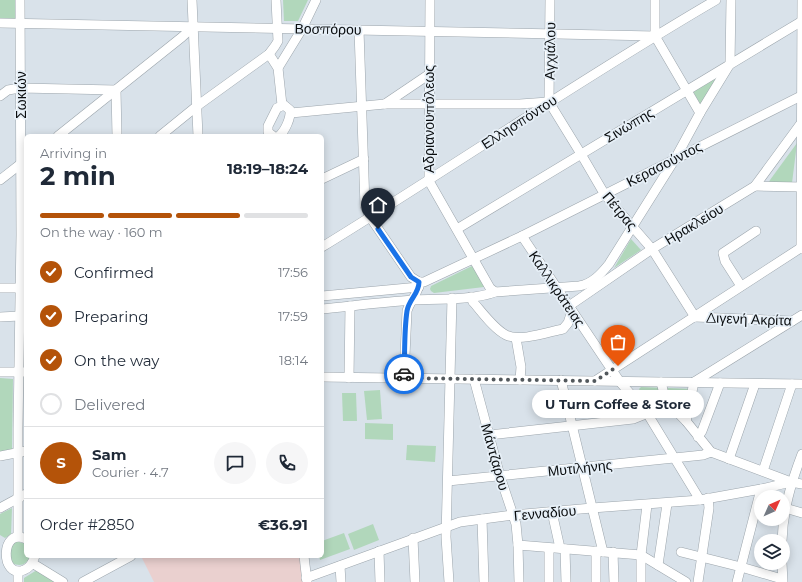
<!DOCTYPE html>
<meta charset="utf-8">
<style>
:root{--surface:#fff;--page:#f6f6f7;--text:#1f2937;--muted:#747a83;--line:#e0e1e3;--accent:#b45309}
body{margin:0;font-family:Montserrat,sans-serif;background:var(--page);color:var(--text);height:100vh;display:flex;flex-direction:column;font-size:15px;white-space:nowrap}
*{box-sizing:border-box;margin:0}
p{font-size:13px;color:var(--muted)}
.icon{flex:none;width:22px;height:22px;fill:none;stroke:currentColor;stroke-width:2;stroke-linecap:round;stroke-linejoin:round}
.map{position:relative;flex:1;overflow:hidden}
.drawer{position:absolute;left:24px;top:134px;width:300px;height:424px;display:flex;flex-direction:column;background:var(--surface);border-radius:6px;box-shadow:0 2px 10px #0003}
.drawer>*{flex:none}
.needle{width:26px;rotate:45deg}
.controls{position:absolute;left:754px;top:490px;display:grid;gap:8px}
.controls a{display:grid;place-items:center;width:36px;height:36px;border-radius:50%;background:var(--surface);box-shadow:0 2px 10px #0003;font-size:20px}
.pin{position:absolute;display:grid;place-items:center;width:34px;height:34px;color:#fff;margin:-41px -17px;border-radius:50% 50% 50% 0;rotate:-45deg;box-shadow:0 0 4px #0007}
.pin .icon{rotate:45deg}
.courier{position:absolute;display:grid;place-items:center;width:40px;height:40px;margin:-20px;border:3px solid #1a73e8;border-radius:50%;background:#fff;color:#222;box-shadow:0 1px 5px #0007}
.bubble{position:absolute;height:28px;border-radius:14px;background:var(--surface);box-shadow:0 2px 10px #0003;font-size:13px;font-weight:700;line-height:28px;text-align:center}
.headline em{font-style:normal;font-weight:700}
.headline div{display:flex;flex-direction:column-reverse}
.headline{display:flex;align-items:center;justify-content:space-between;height:68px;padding:0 16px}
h1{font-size:26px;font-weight:700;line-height:30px}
.bar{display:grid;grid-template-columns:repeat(4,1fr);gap:6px 4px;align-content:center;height:48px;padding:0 16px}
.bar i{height:5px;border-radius:3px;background:var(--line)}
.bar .on{background:var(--accent)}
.bar p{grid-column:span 4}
.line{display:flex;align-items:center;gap:10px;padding:0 16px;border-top:1px solid var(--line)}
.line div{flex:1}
.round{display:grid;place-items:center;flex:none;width:42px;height:42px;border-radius:21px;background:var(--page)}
ol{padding:0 16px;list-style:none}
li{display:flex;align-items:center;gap:12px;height:44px}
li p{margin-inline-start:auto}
li .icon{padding:4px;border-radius:50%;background:var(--accent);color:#fff;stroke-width:4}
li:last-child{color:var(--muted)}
li i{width:22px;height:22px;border:2px solid var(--line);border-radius:50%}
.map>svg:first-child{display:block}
</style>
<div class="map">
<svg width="802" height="582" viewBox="0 0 802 582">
<rect width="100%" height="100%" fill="#d9e2ea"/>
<polygon fill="#ead0cf" points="141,556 301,556 303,582 154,582"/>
<g fill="#b1d7bb">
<polygon points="0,0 18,0 17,19 0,22"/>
<polygon points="283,0 308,0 298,21 284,21"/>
<polygon points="717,77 702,104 700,104 694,93 694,91 712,79"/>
<polygon points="797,143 792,183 770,183 769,182 770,180"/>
<polygon points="631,239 641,250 614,268"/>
<polygon points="472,266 486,286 484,287 434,293 431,291 430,289 431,286"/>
<polygon points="0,378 13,379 12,451 0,451"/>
<path d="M 641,387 L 694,389 L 685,413 C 670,396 668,404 648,405 L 639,389 Z"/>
<polygon points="380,390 382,419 367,420 364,391"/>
<polygon points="342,393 356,393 357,421 343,421"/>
<polygon points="365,423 393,424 393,440 365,439"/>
<polygon points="407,445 436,446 435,462 406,460"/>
<polygon points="12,508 11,534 5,538 0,535 0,514"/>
<polygon points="373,524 379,540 354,550 348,534"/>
<polygon points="344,533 350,549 320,560 319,556 322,556 322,541"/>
<path d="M 15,542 L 19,542 L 26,544 L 26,556 L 30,556 C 27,565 20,567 12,563 L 8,549 Z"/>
<polygon points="37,570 55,582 24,582 24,578"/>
</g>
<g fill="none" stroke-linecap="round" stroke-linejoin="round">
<g stroke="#9ca5ac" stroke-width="10">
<g id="minor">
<polyline points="192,0 198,136"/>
<polyline points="430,0 429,181 490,288 495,292"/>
<polyline points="655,0 655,36 700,113"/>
<polyline points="802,0 801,247 802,249"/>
<polyline points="0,23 655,36"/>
<polyline points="359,30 365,206 370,217 411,277 419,282"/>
<polyline points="269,54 278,68 282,105"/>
<polyline points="278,68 302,29 316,0"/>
<polyline points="0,96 8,90 20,88 116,90 117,136"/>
<polyline points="549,102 581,154 605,195 652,249 695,317"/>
<polyline points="549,102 550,0"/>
<polyline points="385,104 428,75"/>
<polyline points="291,113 385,104 520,104 548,102"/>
<polyline points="58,136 182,37 193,27"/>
<polyline points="160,136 197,106 269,54 275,46 278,41 276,0"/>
<path d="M 273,136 L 268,132 L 268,126 L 277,108 L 284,105 L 290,110 C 291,118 285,131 279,136"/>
<polyline points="322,179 364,159"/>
<polyline points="0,180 23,162"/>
<polyline points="755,186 802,187"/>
<polyline points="457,229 802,21"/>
<polyline points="522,236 620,382 647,413 700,500"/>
<path d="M 322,247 C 454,166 582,78 716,0"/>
<polyline points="419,282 424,282 522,236 801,96"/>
<polyline points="741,286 725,261 723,253 756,231"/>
<polyline points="0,288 20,288"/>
<polyline points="322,296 419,287"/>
<path d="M 471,297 L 473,302 C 482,312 494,329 506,335 C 520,342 548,332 563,329 L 568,323 L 572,311"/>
<polyline points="569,306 652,249 755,186 802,122"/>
<path d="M 322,309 C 352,306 383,302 413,300 C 435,299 476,300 495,292 L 579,286 C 592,284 601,274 609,264 L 675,159 L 700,113 L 730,64 L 731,0"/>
<polyline points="0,317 20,316"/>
<polyline points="695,317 792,321"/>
<polyline points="516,338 521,367 520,380"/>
<polyline points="0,372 26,372"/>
<polyline points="322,377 802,384"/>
<polyline points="349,378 350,306"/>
<path d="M 404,378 L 407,311 C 410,300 419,294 419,282"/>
<polyline points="474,379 500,476 516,524 518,545 519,582"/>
<polyline points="561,380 603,552"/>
<polyline points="595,381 802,247"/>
<polyline points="661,382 664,394 674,410"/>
<polyline points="694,382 802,315"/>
<polyline points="686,421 694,382"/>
<polyline points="489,435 633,419 658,409 672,409 677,412 686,421 711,452 791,482 802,484"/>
<polyline points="698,437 702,431 720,383"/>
<polyline points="0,456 26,451"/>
<polyline points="729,459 755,384"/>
<polyline points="763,471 792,384"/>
<polyline points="448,481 674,458 703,455 711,452"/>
<polyline points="0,508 26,494"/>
<polyline points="785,508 802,513"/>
<polyline points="552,512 560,548"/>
<polyline points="482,519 484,582"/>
<polyline points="18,537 18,428 21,235 20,0"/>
<polyline points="413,538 415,582"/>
<path d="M 26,539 C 0,526 0,580 24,570 C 30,568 33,562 35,556"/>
<path d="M 782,541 C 783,510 791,483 802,454"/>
<polyline points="518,545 641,555 686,582"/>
<polyline points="549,548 549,582"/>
<polyline points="565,549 566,582"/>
<polyline points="379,551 380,582"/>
<polyline points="596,551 596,582"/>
<polyline points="613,552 614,582"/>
<polyline points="681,552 741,567 782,579"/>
<polyline points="304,556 307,582"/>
<polyline points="32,563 63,582"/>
<polyline points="782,563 783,582"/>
<polyline points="658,565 667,504"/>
<polyline points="340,566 341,582"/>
<polyline points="18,571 18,582"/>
<polyline points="306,578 460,522 513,515 592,508 700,500 761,489 791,482"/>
<polyline points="83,582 131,556"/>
<polyline points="449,582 446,537 452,298"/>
<polyline points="641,582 641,555 647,505"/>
<polyline points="698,582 709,508 708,498"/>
<polyline points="737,582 761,489"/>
</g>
</g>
<use href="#minor" stroke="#fff" stroke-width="9"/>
</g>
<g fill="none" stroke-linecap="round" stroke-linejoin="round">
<polyline stroke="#52585c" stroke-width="4" stroke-dasharray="0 7.2" points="404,374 404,378 595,381 618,366"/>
<path stroke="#1a73e8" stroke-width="5" d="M 378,229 L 411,277 L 419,282 C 419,294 409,299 407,311 C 404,331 405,353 404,374"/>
</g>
<g text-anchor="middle" stroke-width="3.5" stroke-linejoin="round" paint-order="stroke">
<g font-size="14" fill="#0a0d0f" stroke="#e6eff7">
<text transform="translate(328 29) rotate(1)" y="5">Βοσπόρου</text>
<text transform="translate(550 51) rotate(-89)" y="5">Αγχιάλου</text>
<text transform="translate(21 95) rotate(-90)" y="5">Σωκιών</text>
<text transform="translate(429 119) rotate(-90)" y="5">Αδριανουπόλεως</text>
<text transform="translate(519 122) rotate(-33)" y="5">Ελλησπόντου</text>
<text transform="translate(629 125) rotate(-31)" y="5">Σινώπης</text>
<text transform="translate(664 164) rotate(-27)" y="5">Κερασούντος</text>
<text transform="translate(620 211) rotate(50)" y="5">Πέτρας</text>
<text transform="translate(694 224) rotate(-31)" y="5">Ηρακλείου</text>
<text transform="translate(557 289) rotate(56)" y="5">Καλλικράτειας</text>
<text transform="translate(749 319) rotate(2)" y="5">Διγενή Ακρίτα</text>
<text transform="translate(495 457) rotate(74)" y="5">Μάντζαρου</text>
<text transform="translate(580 468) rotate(-6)" y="5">Μυτιλήνης</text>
<text transform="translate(545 513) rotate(-5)" y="5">Γενναδίου</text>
</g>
</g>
</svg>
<div class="controls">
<a><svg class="needle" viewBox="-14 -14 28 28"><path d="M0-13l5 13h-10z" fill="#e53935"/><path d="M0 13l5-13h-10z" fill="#747a83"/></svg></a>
<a><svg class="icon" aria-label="layers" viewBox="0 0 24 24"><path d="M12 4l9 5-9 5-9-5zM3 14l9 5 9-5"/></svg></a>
</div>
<div class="pin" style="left:618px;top:366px;background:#ea580c"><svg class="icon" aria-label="bag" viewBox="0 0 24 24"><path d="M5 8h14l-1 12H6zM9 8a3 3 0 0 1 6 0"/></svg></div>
<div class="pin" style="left:378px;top:229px;background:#1f2937"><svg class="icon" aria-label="home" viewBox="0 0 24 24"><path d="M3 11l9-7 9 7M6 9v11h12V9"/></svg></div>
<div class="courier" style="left:404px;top:374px"><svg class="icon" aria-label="car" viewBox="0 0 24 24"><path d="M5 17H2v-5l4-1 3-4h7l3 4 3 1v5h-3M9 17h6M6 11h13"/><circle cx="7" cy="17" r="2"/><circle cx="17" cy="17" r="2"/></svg></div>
<div class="bubble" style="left:532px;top:390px;width:172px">U Turn Coffee &amp; Store</div>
<section class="drawer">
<div class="headline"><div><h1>2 min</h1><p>Arriving in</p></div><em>18:19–18:24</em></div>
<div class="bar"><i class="on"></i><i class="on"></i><i class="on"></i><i></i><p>On the way · 160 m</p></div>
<ol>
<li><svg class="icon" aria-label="check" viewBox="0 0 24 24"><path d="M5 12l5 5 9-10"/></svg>Confirmed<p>17:56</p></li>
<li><svg class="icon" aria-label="check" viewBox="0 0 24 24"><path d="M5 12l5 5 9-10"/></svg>Preparing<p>17:59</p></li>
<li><svg class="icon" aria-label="check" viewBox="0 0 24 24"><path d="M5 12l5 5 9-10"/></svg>On the way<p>18:14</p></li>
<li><i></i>Delivered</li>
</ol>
<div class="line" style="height:72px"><b class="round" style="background:var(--accent);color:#fff">S</b><div><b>Sam</b><p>Courier · 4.7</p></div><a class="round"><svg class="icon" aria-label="chat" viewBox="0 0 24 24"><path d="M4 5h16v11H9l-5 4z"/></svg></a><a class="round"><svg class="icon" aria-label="phone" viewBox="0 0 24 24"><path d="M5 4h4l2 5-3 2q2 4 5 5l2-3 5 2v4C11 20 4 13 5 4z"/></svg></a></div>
<div class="line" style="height:52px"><div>Order #2850</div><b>€36.91</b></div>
</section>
</div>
